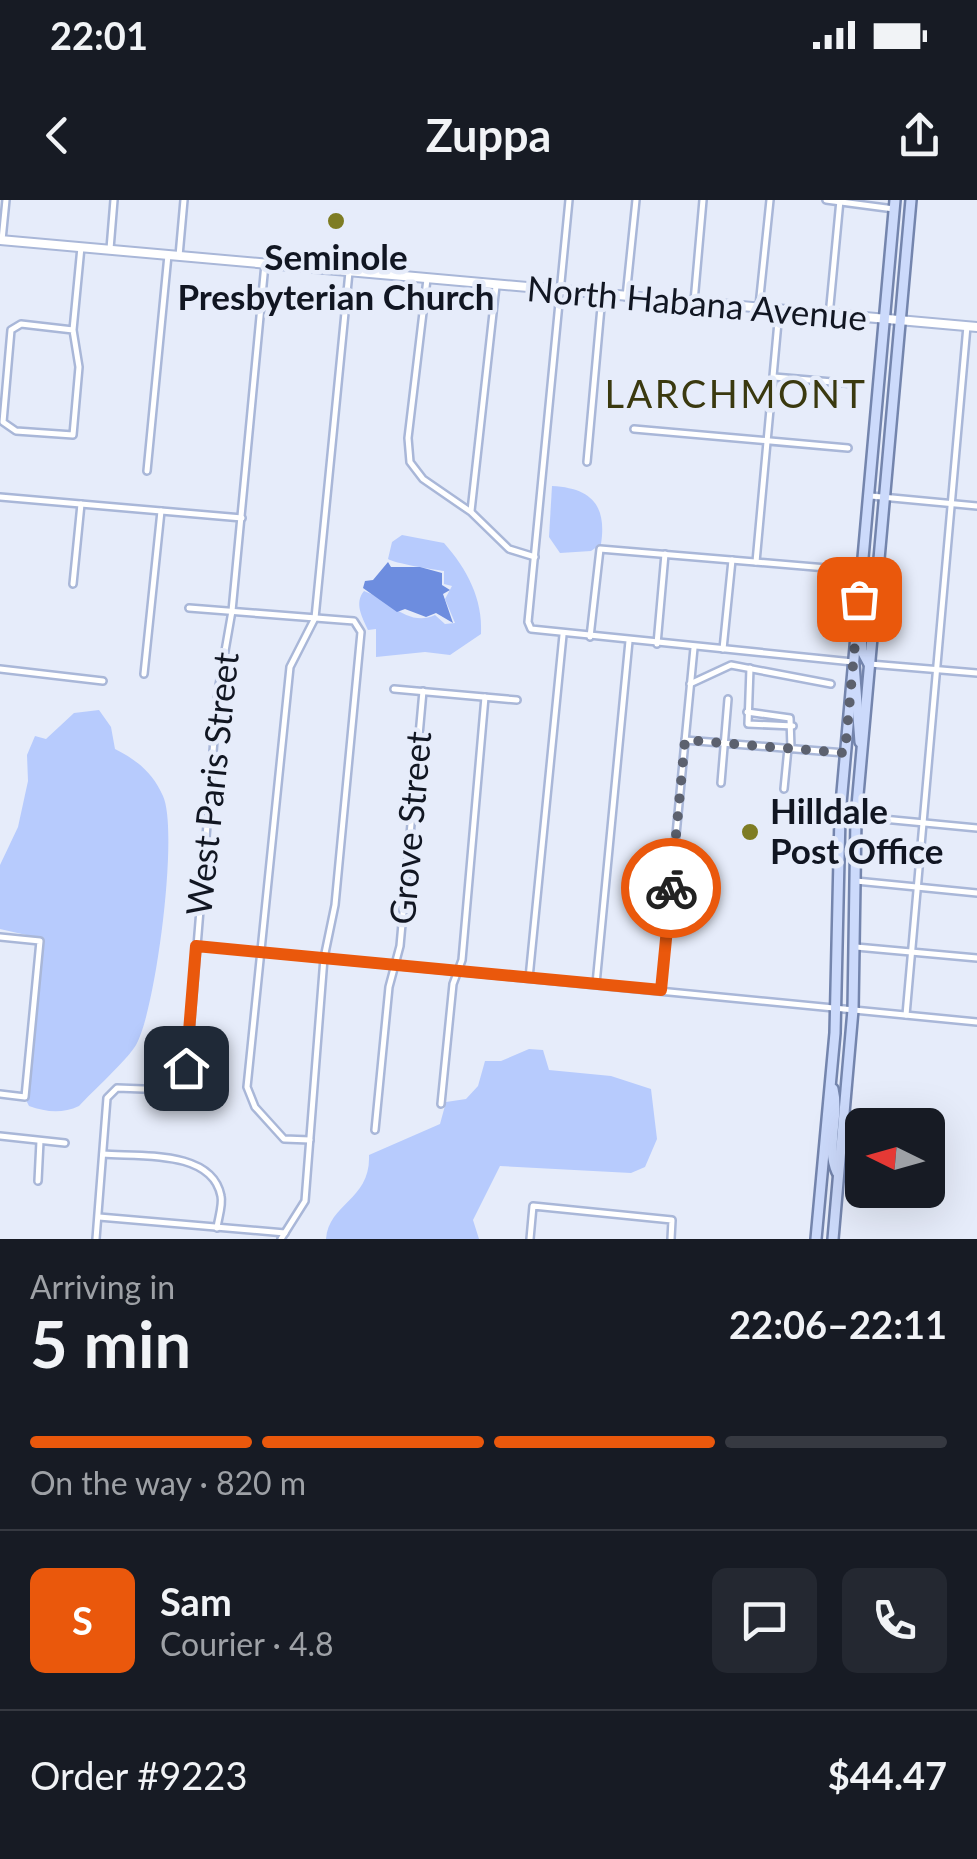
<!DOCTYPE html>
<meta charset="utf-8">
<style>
:root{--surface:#171b24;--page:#242831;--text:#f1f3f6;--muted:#9ea1a6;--line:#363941;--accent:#ea580c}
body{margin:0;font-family:Lato,sans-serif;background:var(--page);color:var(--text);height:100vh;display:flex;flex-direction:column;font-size:38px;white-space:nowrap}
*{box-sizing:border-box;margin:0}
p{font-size:32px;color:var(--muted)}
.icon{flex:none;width:55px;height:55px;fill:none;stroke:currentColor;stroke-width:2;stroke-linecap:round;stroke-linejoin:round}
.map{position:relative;height:1039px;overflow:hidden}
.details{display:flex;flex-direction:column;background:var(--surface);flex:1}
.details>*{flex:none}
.needle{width:65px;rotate:275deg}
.fabs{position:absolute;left:845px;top:908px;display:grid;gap:20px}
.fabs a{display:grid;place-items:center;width:100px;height:100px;border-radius:15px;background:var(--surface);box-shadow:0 10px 40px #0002;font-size:50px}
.pin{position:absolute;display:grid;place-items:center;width:85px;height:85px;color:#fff;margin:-42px;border-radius:20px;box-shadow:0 5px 15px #0006}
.courier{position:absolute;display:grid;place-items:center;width:100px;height:100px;margin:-50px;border:8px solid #ea580c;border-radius:50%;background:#fff;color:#222;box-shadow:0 2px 12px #0007}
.headline em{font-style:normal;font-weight:700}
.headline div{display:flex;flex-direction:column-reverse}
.headline{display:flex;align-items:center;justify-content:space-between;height:170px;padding:0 30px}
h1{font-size:65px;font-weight:700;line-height:75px}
.bar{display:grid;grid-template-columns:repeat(4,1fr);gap:15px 10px;align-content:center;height:120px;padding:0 30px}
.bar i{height:12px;border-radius:8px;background:var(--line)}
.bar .active{background:var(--accent)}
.bar p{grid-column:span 4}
.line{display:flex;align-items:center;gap:25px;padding:0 30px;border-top:2px solid var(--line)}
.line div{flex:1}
.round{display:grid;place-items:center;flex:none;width:105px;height:105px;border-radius:15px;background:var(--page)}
.status{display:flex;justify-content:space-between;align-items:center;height:70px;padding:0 50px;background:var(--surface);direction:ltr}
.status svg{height:28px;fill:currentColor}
header{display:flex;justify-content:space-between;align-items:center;height:130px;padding:0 30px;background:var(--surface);font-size:45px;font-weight:700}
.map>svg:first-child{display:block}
</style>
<div class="status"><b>22:01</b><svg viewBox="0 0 49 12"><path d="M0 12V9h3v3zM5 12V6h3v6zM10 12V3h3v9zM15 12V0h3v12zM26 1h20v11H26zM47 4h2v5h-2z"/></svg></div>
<header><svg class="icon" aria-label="back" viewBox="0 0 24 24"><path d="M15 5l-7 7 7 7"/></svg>Zuppa<svg class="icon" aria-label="share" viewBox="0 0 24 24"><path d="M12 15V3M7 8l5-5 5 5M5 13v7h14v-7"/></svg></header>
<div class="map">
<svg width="977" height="1039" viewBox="0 0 977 1039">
<rect width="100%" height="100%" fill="#e6ecfa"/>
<g fill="#b7cbfd">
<path d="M 552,286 C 591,288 607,305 601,344 L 591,351 L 560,353 L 549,337 Z"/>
<path d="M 402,335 L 444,343 C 467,369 483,399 481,434 L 450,455 L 425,452 L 376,457 L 376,429 L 368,430 C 362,417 354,403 364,391 C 388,399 408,428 435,415 L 445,424 L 455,423 L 445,399 L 452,386 L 444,384 L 444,371 C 435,370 393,363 388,359 L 392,342 Z"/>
<path d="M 99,510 L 111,527 L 115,549 C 137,560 153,573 163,596 C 179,631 156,810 136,845 C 128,859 92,892 79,906 C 62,914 46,912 29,906 L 26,900 L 44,739 L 0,729 L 0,665 L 18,627 L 28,581 L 27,555 L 35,536 L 46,539 L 74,513 Z"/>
<path d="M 529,849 L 543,850 L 549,870 L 611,876 L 651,889 L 657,939 L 645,967 L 631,973 L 500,966 L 473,1020 L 479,1039 L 326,1039 C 329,1003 371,1000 369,955 L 440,924 L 446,902 L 466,899 L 478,886 L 485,861 L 501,861 Z"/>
</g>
<polygon fill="#6d8ddf" points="388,362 391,367 420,367 442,373 442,385 450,390 443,394 453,423 436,413 426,417 405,409 397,412 363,388 365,381 373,380"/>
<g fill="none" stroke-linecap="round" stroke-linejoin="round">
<g stroke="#a9b7d8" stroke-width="10">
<g id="street">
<polyline points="569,0 528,422 531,429 853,462"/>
<polyline points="826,0 894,9"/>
<polyline points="2,40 6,0"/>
<polyline points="110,49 114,0"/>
<polyline points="179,56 184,0"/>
<polyline points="427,79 408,238 410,262 423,279 471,312 509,349 535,357"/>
<polyline points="626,97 636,0"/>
<polyline points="694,102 703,0"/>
<polyline points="759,106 770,0"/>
<polyline points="829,116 840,0"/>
<polyline points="73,130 21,124 11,130 3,222 16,231 73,235 79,167 73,130 81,47"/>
<polyline points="774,177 856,184"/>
<polyline points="634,229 848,248"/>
<polyline points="587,262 602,96"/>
<polyline points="147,271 168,55"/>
<polyline points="871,296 977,306"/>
<polyline points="0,297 242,318"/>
<polyline points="471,311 496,86"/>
<polyline points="756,362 779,111"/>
<polyline points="73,384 81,304"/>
<polyline points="189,408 354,421 361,432 335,705 324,758 305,1001 281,1039"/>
<polyline points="590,437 600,349 862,371"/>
<polyline points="657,444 665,354"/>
<polyline points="723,449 732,360"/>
<polyline points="870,464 977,473"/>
<polyline points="750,468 748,524 793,526"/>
<polyline points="0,469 103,481"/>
<polyline points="144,474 161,311"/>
<polyline points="690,484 731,465 831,484"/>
<polyline points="394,489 517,500"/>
<polyline points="747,512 790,518 791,549"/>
<polyline points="685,540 845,553"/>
<polyline points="721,583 728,499"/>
<polyline points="784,589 788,548"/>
<polyline points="841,615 977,628"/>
<polyline points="856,681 977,693"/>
<polyline points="0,737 40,741 25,897 0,894"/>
<polyline points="196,746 977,822"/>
<polyline points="856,747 977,758"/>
<polyline points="529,778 563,435"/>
<polyline points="596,784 629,441"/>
<polyline points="661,790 694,448"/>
<polyline points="906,815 967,126"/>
<polyline points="441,904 453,784 462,760 485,497"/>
<polyline points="375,930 389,787 400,746 423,491"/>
<polyline points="0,936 65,943"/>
<polyline points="310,940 284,939 255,907 247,887 290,467 315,418 349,72"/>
<path d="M 103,954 C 138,957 212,949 221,996 C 223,1005 218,1019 217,1028"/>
<polyline points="38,981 40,941"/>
<polyline points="99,1017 285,1033"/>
<polyline points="96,1039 107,898 117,888 170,890 187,868 218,491 232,411 265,64"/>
<polyline points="530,1039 533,1006 672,1020 671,1039"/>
</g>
</g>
<g stroke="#a9b7d8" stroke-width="12">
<polyline id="secondary" points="0,40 977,127"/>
</g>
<g stroke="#7485ad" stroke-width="14">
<g id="primary">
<polyline points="861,429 862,451 869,464"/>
<polyline points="854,464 860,542"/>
<path d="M 833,889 C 840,916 825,946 837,972"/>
<polyline points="816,1039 835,833 840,615 895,0"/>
<polyline points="833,1039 853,810 856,617 911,0"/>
</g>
</g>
<use href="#street" stroke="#fff" stroke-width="5"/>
<use href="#secondary" stroke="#fff" stroke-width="8"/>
<use href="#primary" stroke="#ccdafb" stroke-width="9"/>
</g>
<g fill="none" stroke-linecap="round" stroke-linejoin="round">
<polyline stroke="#5c616e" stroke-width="10" stroke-dasharray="0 18" points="671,688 685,540 845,553 859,399"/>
<polyline stroke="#ea580c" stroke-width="12" points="186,868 196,746 661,790 671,688"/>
</g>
<g fill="#7e7c23" stroke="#e6ecfa" stroke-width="4">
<circle cx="336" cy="21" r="10"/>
<circle cx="750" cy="632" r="10"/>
</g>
<g text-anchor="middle" stroke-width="9" stroke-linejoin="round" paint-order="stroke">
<g font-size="35" font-weight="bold" fill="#111622" stroke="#e6ecfa">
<text x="336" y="70">Seminole<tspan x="336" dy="40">Presbyterian Church</tspan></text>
<text x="770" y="624" text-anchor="start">Hilldale<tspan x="770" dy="40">Post Office</tspan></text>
</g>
<g font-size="35" fill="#111622" stroke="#e6ecfa">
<text transform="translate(697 104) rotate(5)" y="12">North Habana Avenue</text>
<text transform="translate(213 584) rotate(-84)" y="12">West Paris Street</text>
<text transform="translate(411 628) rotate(-85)" y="12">Grove Street</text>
</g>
<g font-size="38" letter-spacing="2.5" fill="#3a390f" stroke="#e6ecfa">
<text x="736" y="208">LARCHMONT</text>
</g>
</g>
</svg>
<div class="fabs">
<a><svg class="needle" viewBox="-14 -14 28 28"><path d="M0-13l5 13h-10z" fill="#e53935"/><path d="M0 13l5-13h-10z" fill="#9ea1a6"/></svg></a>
</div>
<div class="pin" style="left:859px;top:399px;background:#ea580c"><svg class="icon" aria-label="bag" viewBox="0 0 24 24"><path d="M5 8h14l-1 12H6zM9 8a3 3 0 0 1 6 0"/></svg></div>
<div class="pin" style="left:186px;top:868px;background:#1f2937"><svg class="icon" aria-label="home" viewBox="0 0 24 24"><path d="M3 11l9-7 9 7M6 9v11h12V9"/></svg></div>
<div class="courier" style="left:671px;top:688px"><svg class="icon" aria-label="bike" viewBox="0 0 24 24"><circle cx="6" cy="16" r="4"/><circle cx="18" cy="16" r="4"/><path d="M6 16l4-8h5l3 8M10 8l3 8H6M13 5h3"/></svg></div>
</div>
<section class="details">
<div class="headline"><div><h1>5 min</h1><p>Arriving in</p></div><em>22:06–22:11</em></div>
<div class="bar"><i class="active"></i><i class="active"></i><i class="active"></i><i></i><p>On the way · 820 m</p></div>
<div class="line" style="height:180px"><b class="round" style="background:var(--accent);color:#fff">S</b><div><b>Sam</b><p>Courier · 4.8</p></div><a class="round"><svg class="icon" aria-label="chat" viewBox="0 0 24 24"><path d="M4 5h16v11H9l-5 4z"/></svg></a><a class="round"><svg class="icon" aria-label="phone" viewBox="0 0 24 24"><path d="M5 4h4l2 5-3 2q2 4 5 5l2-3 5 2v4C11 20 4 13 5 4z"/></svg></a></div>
<div class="line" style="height:130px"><div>Order #9223</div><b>$44.47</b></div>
</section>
